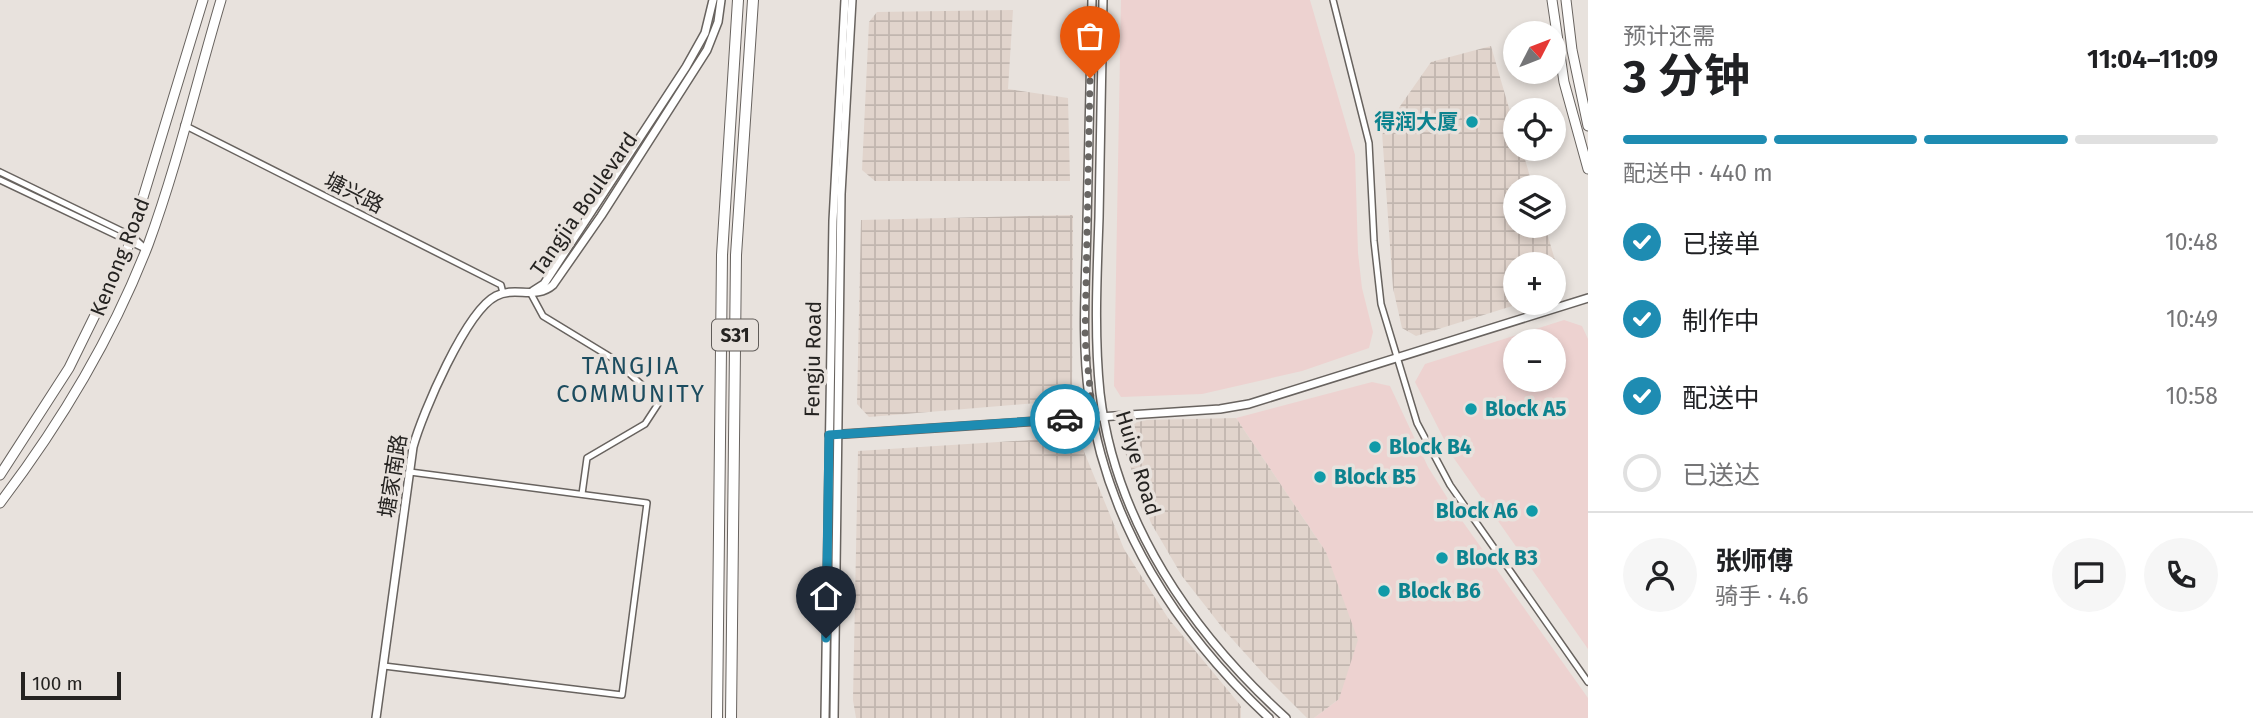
<!DOCTYPE html>
<html lang="zh">
<meta charset="utf-8">
<style>
:root{--surface:#fff;--page:#f6f6f6;--text:#202124;--muted:#757577;--line:#e0e0e0;--accent:#1e8cb2}
body{margin:0;font-family:"Fira Sans","Noto Sans SC",sans-serif;background:var(--page);color:var(--text);height:100vh;display:flex;flex-direction:column;font-size:26px;white-space:nowrap}
*{box-sizing:border-box;margin:0}
p{font-size:23px;color:var(--muted)}
.icon{flex:none;width:38px;height:38px;fill:none;stroke:currentColor;stroke-width:2;stroke-linecap:round;stroke-linejoin:round}
.map{position:relative;flex:1;overflow:hidden}
.sheet{display:flex;flex-direction:column;background:var(--surface);width:665px}
.sheet>*{flex:none}
.needle{width:46px;rotate:48deg}
.controls{position:absolute;left:1503px;top:21px;display:grid;gap:14px}
.controls a{display:grid;place-items:center;width:63px;height:63px;border-radius:50%;background:var(--surface);box-shadow:0 4px 10px #0003;font-size:35px}
.scale{position:absolute;left:21px;bottom:18px;width:100px;box-sizing:border-box;padding-left:7px;border:4px solid #252321;border-top:0;font-size:19px;line-height:24px;white-space:nowrap;color:#252321;-webkit-text-stroke:5px #e8e2dd;paint-order:stroke}
.pin{position:absolute;display:grid;place-items:center;width:60px;height:60px;color:#fff;margin:-72px -30px;border-radius:50% 50% 50% 0;rotate:-45deg;box-shadow:0 0 7px #0007}
.pin .icon{rotate:45deg}
.courier{position:absolute;display:grid;place-items:center;width:70px;height:70px;margin:-35px;border:5px solid #1e8cb2;border-radius:50%;background:#fff;color:#222;box-shadow:0 2px 9px #0007}
.head em{font-style:normal;font-weight:700}
.head div{display:flex;flex-direction:column-reverse}
.head{display:flex;align-items:center;justify-content:space-between;height:119px;padding:0 35px}
h1{font-size:46px;font-weight:700;line-height:52px}
.bar{display:grid;grid-template-columns:repeat(4,1fr);gap:10px 7px;align-content:center;height:84px;padding:0 35px}
.bar i{height:9px;border-radius:5px;background:var(--line)}
.bar .current{background:var(--accent)}
.bar p{grid-column:span 4}
.line{display:flex;align-items:center;gap:18px;padding:0 35px;border-top:2px solid var(--line)}
.line div{flex:1}
.round{display:grid;place-items:center;flex:none;width:74px;height:74px;border-radius:37px;background:var(--page)}
ol{padding:0 35px;list-style:none}
li{display:flex;align-items:center;gap:21px;height:77px}
li p{margin-inline-start:auto}
li .icon{padding:7px;border-radius:50%;background:var(--accent);color:#fff;stroke-width:4}
li:last-child{color:var(--muted)}
li i{width:38px;height:38px;border:4px solid var(--line);border-radius:50%}
main{display:flex;flex:1;min-height:0}
.map>svg:first-child{display:block}
</style>
<main>
<div class="map">
<svg width="1588" height="718" viewBox="0 0 1588 718">
<defs>
<pattern id="industrial-grid" width="8" height="8" patternUnits="userSpaceOnUse" patternTransform="scale(1.75)"><rect width="8" height="8" fill="#e1d4cc"/><path d="M0 4h8M4 0v8" fill="none" stroke="#c1b6af"/></pattern>
</defs>
<rect width="100%" height="100%" fill="#e8e2dd"/>
<g fill="#edd2d0" fill-rule="evenodd">
<polygon points="1121,0 1310,0 1355,155 1358,253 1362,288 1373,332 1369,348 1302,371 1202,394 1121,397 1114,386"/>
<path d="M 1564,320 L 1582,326 L 1588,339 L 1588,649 L 1453,457 L 1415,382 L 1425,364 ZM 1516,341 L 1554,341 L 1554,380 L 1516,380 Z"/>
<polygon points="1372,382 1390,386 1428,467 1458,515 1588,698 1588,718 1314,718 1339,699 1326,552 1236,418"/>
</g>
<g fill="url(#industrial-grid)">
<polygon points="1013,10 1008,89 1068,98 1070,181 875,181 862,170 869,22 877,12"/>
<polygon points="1491,46 1515,129 1516,149 1522,149 1533,187 1516,187 1516,226 1545,226 1561,281 1554,291 1554,264 1516,264 1516,303 1522,303 1416,336 1402,328 1393,288 1382,132 1431,62"/>
<polygon points="1073,215 1072,400 869,417 857,404 861,220"/>
<polygon points="1236,418 1326,552 1358,640 1339,699 1314,718 1307,718 1270,681 1225,631 1182,576 1151,523 1119,436 1133,423 1147,420"/>
<polygon points="1078,437 1124,549 1168,618 1241,706 1241,718 856,718 853,700 858,451"/>
</g>
<g fill="none" stroke-linecap="round" stroke-linejoin="round">
<g stroke="#68635f" stroke-width="8">
<g id="minor">
<polyline points="1333,0 1369,143 1374,241 1381,304 1417,423 1450,485 1588,682"/>
<polyline points="184,125 501,285 503,293"/>
<polyline points="0,172 132,236 146,249"/>
<polyline points="0,180 143,248"/>
<polyline points="530,292 543,316 612,358 660,401 645,424 587,458 582,494"/>
<polyline points="384,666 622,695 647,503 410,472"/>
</g>
</g>
<g stroke="#68635f" stroke-width="10">
<g id="tertiary">
<path d="M 1092,0 C 1090,74 1089,148 1087,222 C 1086,280 1081,339 1089,397 C 1107,524 1177,632 1269,718"/>
<path d="M 1103,0 C 1102,73 1100,145 1099,218 C 1097,276 1094,335 1100,393 C 1115,522 1192,633 1286,718"/>
<polyline points="533,291 544,284 686,67 705,33 713,0"/>
<polyline points="829,435 1220,409 1249,404 1588,298"/>
<path d="M 376,718 L 413,447 C 422,414 466,311 496,296 C 515,286 536,300 553,285 L 601,216 L 707,50 L 718,22 L 721,0"/>
<polyline points="825,718 833,221 845,0"/>
<polyline points="834,718 841,194 852,0"/>
</g>
</g>
<g stroke="#68635f" stroke-width="11">
<g id="primary">
<polyline points="1552,0 1564,82 1588,169"/>
<polyline points="1566,0 1572,50 1588,126"/>
<polyline points="0,475 69,368 127,250 203,0"/>
<path d="M 0,503 C 60,424 112,338 148,245 C 177,166 197,81 221,0"/>
</g>
</g>
<g stroke="#68635f" stroke-width="12">
<g id="motorway">
<polyline points="717,718 722,255 738,0"/>
<polyline points="731,718 736,255 753,0"/>
</g>
</g>
<use href="#minor" stroke="#fff" stroke-width="5"/>
<use href="#tertiary" stroke="#fff" stroke-width="7"/>
<use href="#primary" stroke="#fff" stroke-width="9"/>
<use href="#motorway" stroke="#fff" stroke-width="10"/>
</g>
<g fill="none" stroke-linecap="round" stroke-linejoin="round">
<polyline stroke="#696663" stroke-width="7" stroke-dasharray="0 12.6" points="1065,419 1093,418 1085,339 1090,78"/>
<polyline stroke="#1e8cb2" stroke-width="9" points="826,638 829,435 1065,419"/>
</g>
<g fill="#0f9aa8" stroke="#e8e2dd" stroke-width="2.5">
<circle cx="1472" cy="122" r="7"/>
<circle cx="1471" cy="409" r="7"/>
<circle cx="1375" cy="447" r="7"/>
<circle cx="1320" cy="477" r="7"/>
<circle cx="1532" cy="511" r="7"/>
<circle cx="1442" cy="558" r="7"/>
<circle cx="1384" cy="591" r="7"/>
</g>
<g text-anchor="middle" stroke-width="7" stroke-linejoin="round" paint-order="stroke">
<rect fill="#e8e2dd" stroke="#605c59" stroke-width="2" x="712" y="319.5" width="46" height="31" rx="5"/>
<g font-size="19" font-weight="bold" fill="#252321">
<text x="735" y="342">S31</text>
</g>
<g font-size="21" font-weight="bold" fill="#0d838f" stroke="#e8e2dd" text-anchor="start">
<text x="1458" y="129" text-anchor="end">得润大厦</text>
<text x="1485" y="416">Block A5</text>
<text x="1389" y="454">Block B4</text>
<text x="1334" y="484">Block B5</text>
<text x="1518" y="518" text-anchor="end">Block A6</text>
<text x="1456" y="565">Block B3</text>
<text x="1398" y="598">Block B6</text>
</g>
<g font-size="21" fill="#252321" stroke="#e8e2dd">
<text transform="translate(354 193) rotate(27)" y="7">塘兴路</text>
<text transform="translate(584 204) rotate(-55)" y="7">Tangjia Boulevard</text>
<text transform="translate(120 257) rotate(-68)" y="7">Kenong Road</text>
<text transform="translate(813 359) rotate(-89)" y="7">Fengju Road</text>
<text transform="translate(1138 463) rotate(73)" y="7">Huiye Road</text>
<text transform="translate(393 476) rotate(-81)" y="7">塘家南路</text>
</g>
<g font-size="24" letter-spacing="2" fill="#1c4c5f" stroke="#e8e2dd">
<text x="631" y="374">TANGJIA<tspan x="631" dy="28">COMMUNITY</tspan></text>
</g>
</g>
</svg>
<div class="controls">
<a><svg class="needle" viewBox="-14 -14 28 28"><path d="M0-13l5 13h-10z" fill="#e53935"/><path d="M0 13l5-13h-10z" fill="#757577"/></svg></a>
<a><svg class="icon" aria-label="locate" viewBox="0 0 24 24"><circle cx="12" cy="12" r="6"/><path d="M12 2v4M12 18v4M2 12h4M18 12h4"/></svg></a>
<a><svg class="icon" aria-label="layers" viewBox="0 0 24 24"><path d="M12 4l9 5-9 5-9-5zM3 14l9 5 9-5"/></svg></a>
<a>+</a>
<a>−</a>
</div>
<div class="scale">100 m</div>
<div class="pin" style="left:1090px;top:78px;background:#ea580c"><svg class="icon" aria-label="bag" viewBox="0 0 24 24"><path d="M5 8h14l-1 12H6zM9 8a3 3 0 0 1 6 0"/></svg></div>
<div class="pin" style="left:826px;top:638px;background:#1f2937"><svg class="icon" aria-label="home" viewBox="0 0 24 24"><path d="M3 11l9-7 9 7M6 9v11h12V9"/></svg></div>
<div class="courier" style="left:1065px;top:419px"><svg class="icon" aria-label="car" viewBox="0 0 24 24"><path d="M5 17H2v-5l4-1 3-4h7l3 4 3 1v5h-3M9 17h6M6 11h13"/><circle cx="7" cy="17" r="2"/><circle cx="17" cy="17" r="2"/></svg></div>
</div>
<section class="sheet">
<div class="head"><div><h1>3 分钟</h1><p>预计还需</p></div><em>11:04–11:09</em></div>
<div class="bar"><i class="current"></i><i class="current"></i><i class="current"></i><i></i><p>配送中 · 440 m</p></div>
<ol>
<li><svg class="icon" aria-label="check" viewBox="0 0 24 24"><path d="M5 12l5 5 9-10"/></svg>已接单<p>10:48</p></li>
<li><svg class="icon" aria-label="check" viewBox="0 0 24 24"><path d="M5 12l5 5 9-10"/></svg>制作中<p>10:49</p></li>
<li><svg class="icon" aria-label="check" viewBox="0 0 24 24"><path d="M5 12l5 5 9-10"/></svg>配送中<p>10:58</p></li>
<li><i></i>已送达</li>
</ol>
<div class="line" style="height:126px"><a class="round"><svg class="icon" aria-label="person" viewBox="0 0 24 24"><circle cx="12" cy="8" r="4"/><path d="M4 21q1-7 8-7t8 7"/></svg></a><div><b>张师傅</b><p>骑手 · 4.6</p></div><a class="round"><svg class="icon" aria-label="chat" viewBox="0 0 24 24"><path d="M4 5h16v11H9l-5 4z"/></svg></a><a class="round"><svg class="icon" aria-label="phone" viewBox="0 0 24 24"><path d="M5 4h4l2 5-3 2q2 4 5 5l2-3 5 2v4C11 20 4 13 5 4z"/></svg></a></div>
</section>
</main>
